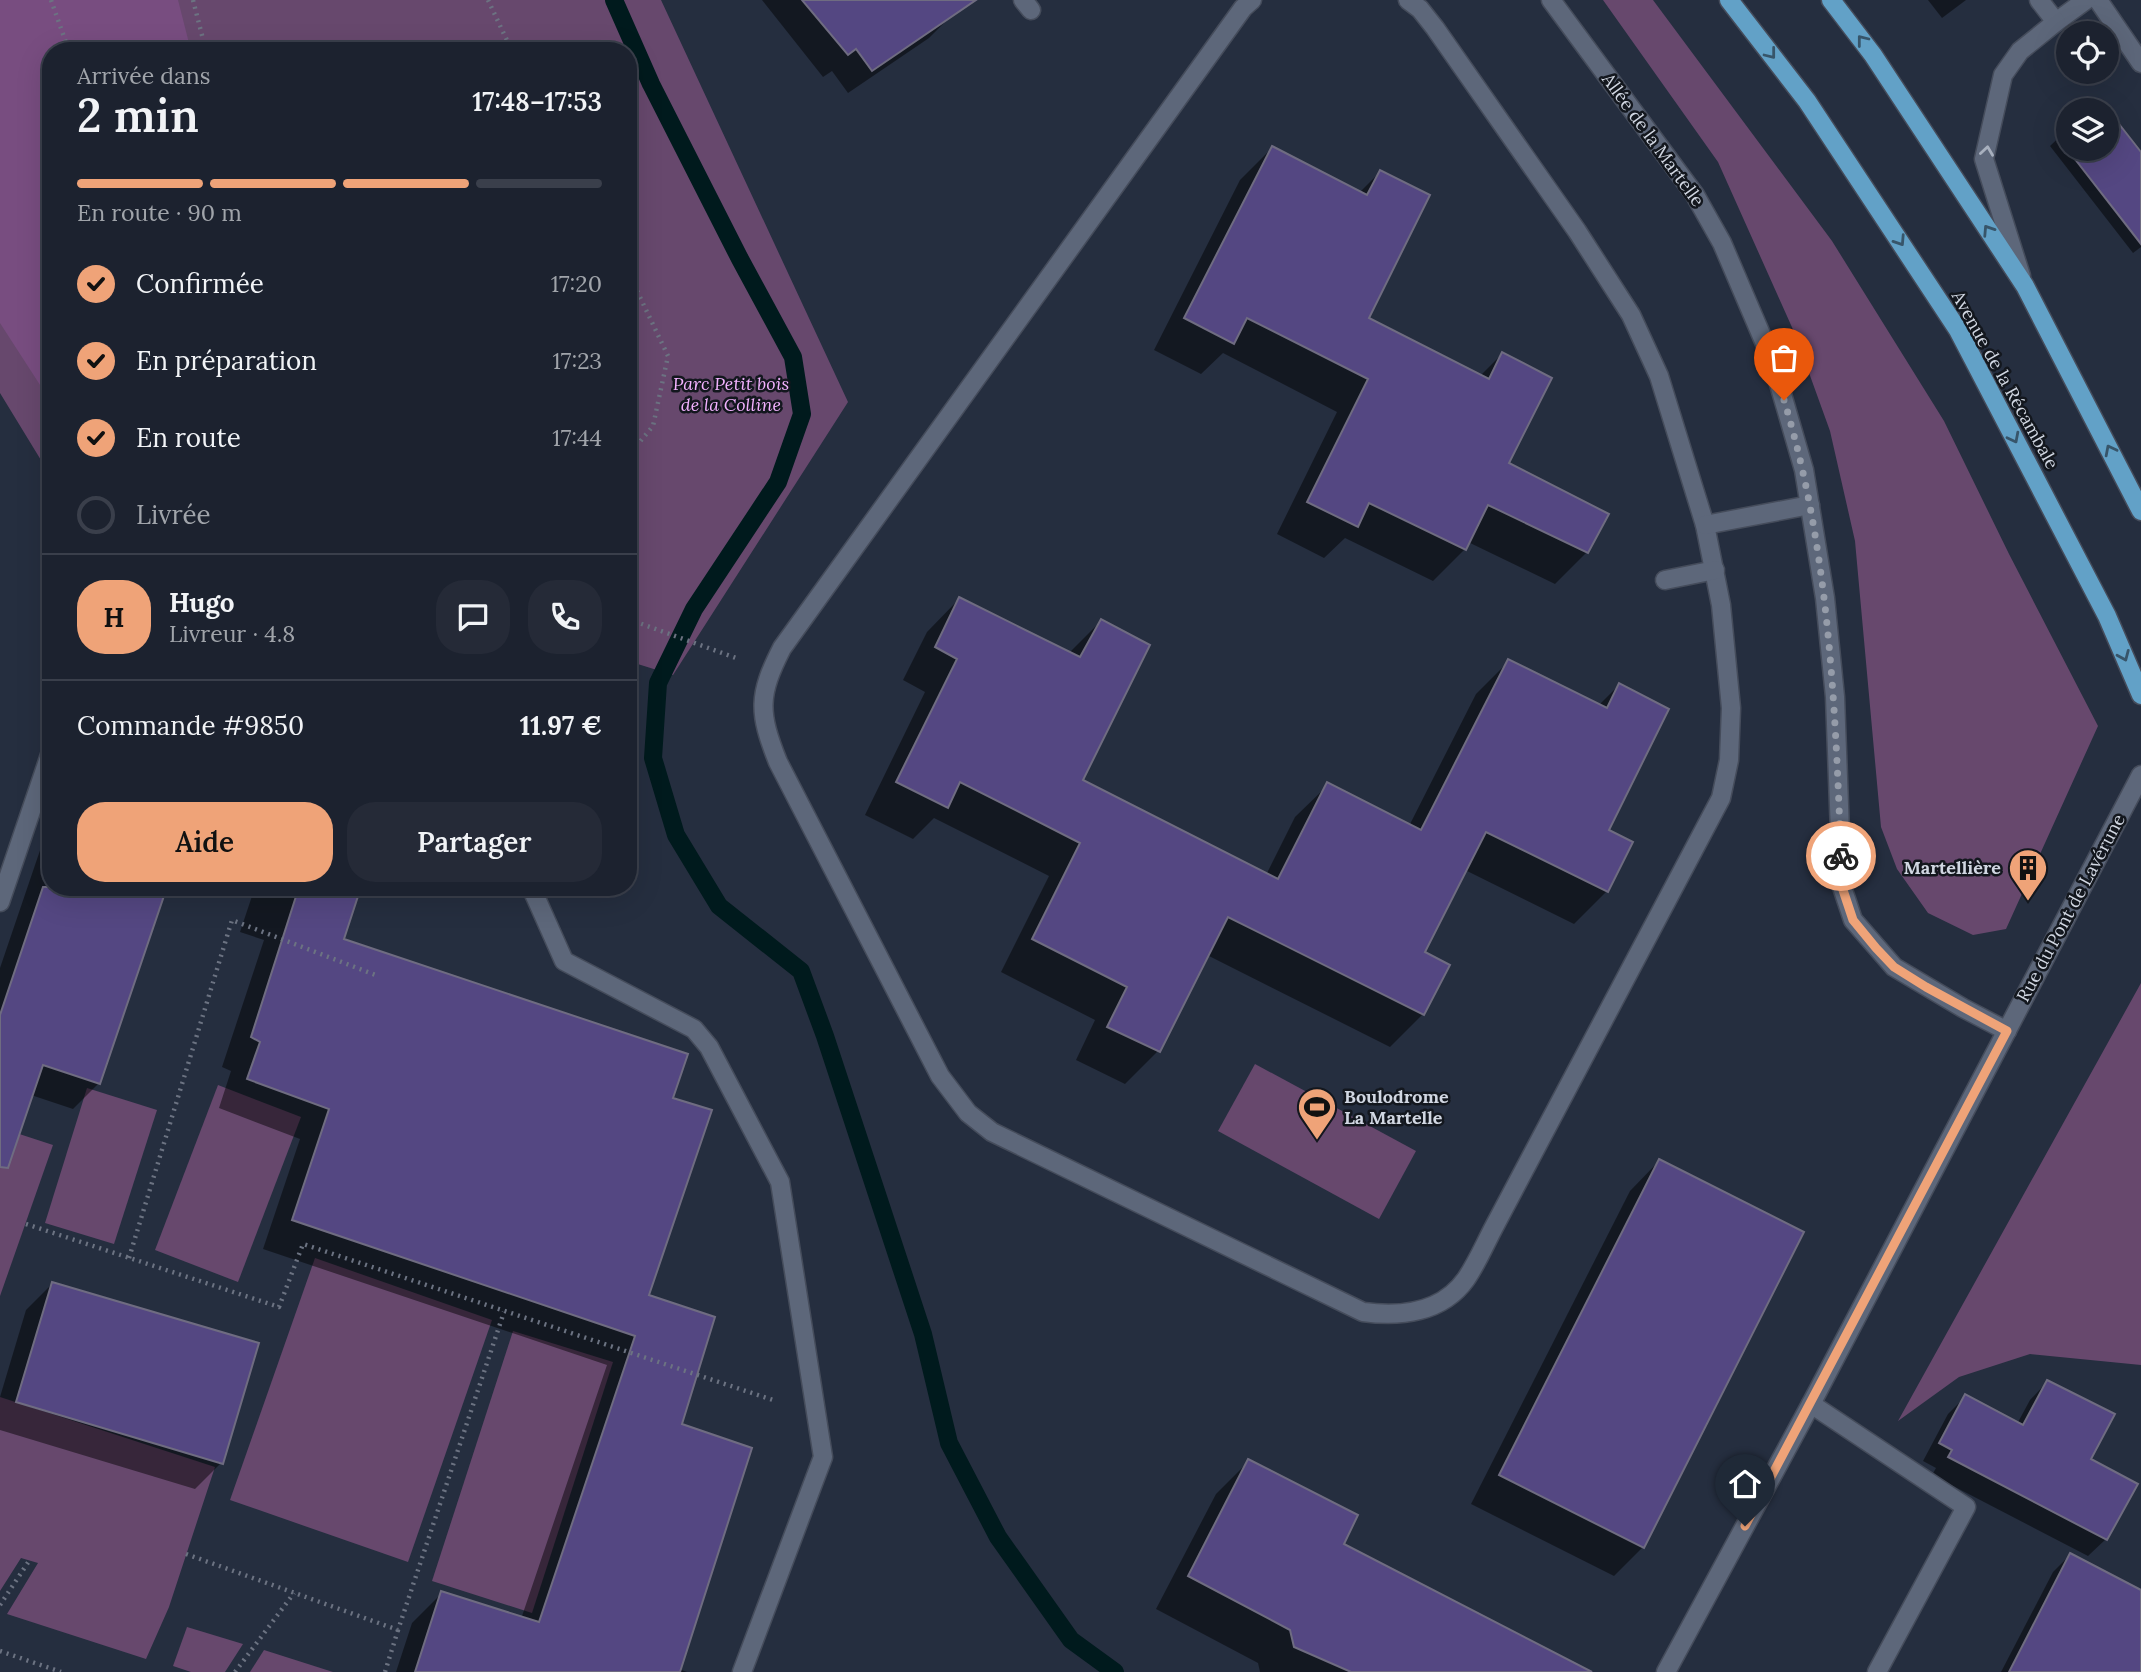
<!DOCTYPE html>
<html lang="fr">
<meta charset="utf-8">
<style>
:root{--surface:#1c222f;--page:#252a37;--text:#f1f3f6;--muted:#a0a4aa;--line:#3a3f4b;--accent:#efa378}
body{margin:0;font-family:Lora,serif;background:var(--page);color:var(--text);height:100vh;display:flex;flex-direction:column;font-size:26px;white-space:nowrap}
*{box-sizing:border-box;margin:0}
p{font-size:23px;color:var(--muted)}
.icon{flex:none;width:38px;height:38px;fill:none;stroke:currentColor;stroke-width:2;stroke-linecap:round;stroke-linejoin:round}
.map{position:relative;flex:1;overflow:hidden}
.drawer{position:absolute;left:42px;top:42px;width:595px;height:854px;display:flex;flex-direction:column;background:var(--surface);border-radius:28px;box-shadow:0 7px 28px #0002,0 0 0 2px var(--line)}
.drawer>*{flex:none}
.controls{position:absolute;left:2056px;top:21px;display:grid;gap:14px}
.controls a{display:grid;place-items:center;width:63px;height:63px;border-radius:50%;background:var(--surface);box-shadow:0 7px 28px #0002,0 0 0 2px var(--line);font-size:35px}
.pin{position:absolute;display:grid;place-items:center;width:60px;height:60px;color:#fff;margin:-72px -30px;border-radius:50% 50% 50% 0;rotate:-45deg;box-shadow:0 0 7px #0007}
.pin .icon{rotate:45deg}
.courier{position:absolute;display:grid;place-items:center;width:70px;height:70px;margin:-35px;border:5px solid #efa378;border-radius:50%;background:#fff;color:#222;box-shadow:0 2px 9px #0007}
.summary em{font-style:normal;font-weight:600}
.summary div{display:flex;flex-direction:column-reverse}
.summary{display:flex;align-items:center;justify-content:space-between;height:119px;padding:0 35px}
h1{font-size:46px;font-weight:600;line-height:52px}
.bar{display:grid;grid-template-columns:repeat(4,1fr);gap:10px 7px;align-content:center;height:84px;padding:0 35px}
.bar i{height:9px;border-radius:5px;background:var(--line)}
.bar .selected{background:var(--accent)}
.bar p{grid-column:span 4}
.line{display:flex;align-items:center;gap:18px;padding:0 35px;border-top:2px solid var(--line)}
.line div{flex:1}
.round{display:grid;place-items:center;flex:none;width:74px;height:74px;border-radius:28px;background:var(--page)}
ol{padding:0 35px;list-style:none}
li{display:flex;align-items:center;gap:21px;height:77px}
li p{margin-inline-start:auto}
li .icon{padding:7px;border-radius:50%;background:var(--accent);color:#111;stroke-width:4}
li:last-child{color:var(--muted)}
li i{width:38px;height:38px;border:4px solid var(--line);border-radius:50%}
.button{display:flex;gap:14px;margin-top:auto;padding:14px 35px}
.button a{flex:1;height:80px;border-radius:28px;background:var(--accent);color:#111;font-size:28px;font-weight:600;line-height:80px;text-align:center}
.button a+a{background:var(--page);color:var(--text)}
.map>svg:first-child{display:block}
</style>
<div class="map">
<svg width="2141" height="1672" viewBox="0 0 2141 1672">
<rect width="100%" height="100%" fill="#252e3f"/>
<g fill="#67486d">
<polygon points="0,0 661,0 848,402 673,675 628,661 628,51 51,51 51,471 47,470 0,393"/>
<polygon points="1603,0 1653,0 1832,241 1944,421 2009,554 2098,726 2006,929 1973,935 1928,913 1897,869 1881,827 1855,541 1830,431 1795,334 1718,162"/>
<polygon points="2141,983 2141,1365 2030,1354 1959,1377 1898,1421"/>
<polygon points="1255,1064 1416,1151 1379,1219 1218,1131"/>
<polygon points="218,1085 301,1117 238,1282 155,1250"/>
<polygon points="87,1088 157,1110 114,1244 45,1223"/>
<polygon points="4,1129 53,1145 0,1296 0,1140"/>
<polygon points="315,1258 492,1320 408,1562 230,1500"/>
<polygon points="513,1331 613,1362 532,1613 432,1581"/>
<polygon points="0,1397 215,1467 169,1607 146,1659 7,1614 38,1563 21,1558 0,1591"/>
<polygon points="187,1627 243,1644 225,1672 191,1672 173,1666"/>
<polygon points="264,1650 333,1672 250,1672"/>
</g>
<polygon fill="#784d80" points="0,0 178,0 191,51 51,51 51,402 0,323"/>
<g fill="#0007">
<polygon points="762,0 941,0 952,15 929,38 848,93 832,71 823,77"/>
<polygon points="1928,0 1966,0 1942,18"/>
<polygon points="2107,111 2141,155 2141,247 2133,253 2050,146 2068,129 2068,149 2107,149"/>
<polygon points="1272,148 1359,193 1380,172 1366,318 1480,376 1502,354 1507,463 1587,552 1555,584 1468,542 1465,549 1433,581 1345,538 1324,558 1277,534 1337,412 1223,353 1201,374 1154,350 1240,180"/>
<polygon points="959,599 1069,653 1101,621 1081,780 1266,875 1295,817 1328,785 1409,826 1476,694 1509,661 1599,705 1619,685 1607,831 1607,891 1574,924 1465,870 1423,953 1423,1014 1390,1047 1207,955 1158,1051 1125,1084 1076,1060 1095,1020 1001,972 1049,876 934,818 913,839 865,815 925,692 903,680 927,632"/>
<polygon points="51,818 51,887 99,1083 73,1109 31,1095 0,1127 0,968"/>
<polygon points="255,887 359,887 341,940 670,1099 647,1297 680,1425 679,1669 687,1672 396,1672 412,1623 442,1593 521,1619 607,1365 263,1249 300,1139 219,1108 231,1071 222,1067 264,940 240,932"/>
<polygon points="1659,1161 1643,1547 1614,1576 1471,1504 1630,1191"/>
<polygon points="52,1284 221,1463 195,1489 0,1430 0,1397 26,1310"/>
<polygon points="2047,1382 2088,1460 2106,1539 2088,1556 1932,1475 1936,1468 1923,1461 1948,1414 1966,1396 2017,1424 2030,1400"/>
<polygon points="1249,1461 1342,1545 1575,1672 1260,1672 1258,1663 1156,1609 1216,1494"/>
<polygon points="2070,1555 2141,1592 2141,1664 2137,1672 2001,1672 2053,1572"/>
</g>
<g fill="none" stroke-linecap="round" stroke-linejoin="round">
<polyline stroke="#001a1d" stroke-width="18" points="614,0 651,84 740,259 793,357 802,414 778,482 694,609 658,683 653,758 676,835 719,906 801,971 825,1036 923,1334 949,1443 998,1537 1071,1640 1115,1672"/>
</g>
<g fill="#544782" stroke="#6f6c81" stroke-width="2">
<polygon points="802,0 976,0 872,71 856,49 848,55"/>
<polygon points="2101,101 2141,152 2141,244 2057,136 2068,127 2068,149 2107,149 2107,110 2090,110"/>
<polygon points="1272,146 1367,195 1380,170 1430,195 1369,318 1489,379 1502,352 1552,378 1509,463 1609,514 1588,553 1488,505 1466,550 1369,503 1358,527 1307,502 1368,379 1247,318 1234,344 1184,318"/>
<polygon points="959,597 1080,657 1101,619 1150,645 1083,780 1278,879 1327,782 1421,830 1508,659 1607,708 1619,683 1669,709 1609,830 1633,842 1608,892 1486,832 1425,952 1450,965 1424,1015 1228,917 1160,1052 1107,1027 1127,987 1032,939 1080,843 960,782 948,808 896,782 957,659 935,647"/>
<polygon points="43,887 167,887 100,1084 43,1065 8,1168 0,1167 0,1015"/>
<polygon points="299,887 361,887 344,939 688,1054 673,1098 712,1110 649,1295 715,1317 682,1424 752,1448 680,1672 415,1672 441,1591 539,1622 635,1336 292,1220 329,1109 247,1079 260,1042 251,1037"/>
<polygon points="1659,1159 1804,1232 1644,1548 1499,1475"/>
<polygon points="52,1282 259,1343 223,1464 16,1402"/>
<polygon points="2047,1380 2115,1414 2091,1459 2138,1484 2107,1540 1948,1457 1952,1450 1939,1443 1965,1394 2023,1425"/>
<polygon points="1248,1459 1358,1515 1344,1544 1592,1672 1351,1672 1294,1647 1290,1630 1188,1576"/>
<polygon points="2070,1553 2141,1590 2141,1672 2009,1672"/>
</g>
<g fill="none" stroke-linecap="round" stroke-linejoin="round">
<g stroke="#454c5b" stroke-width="21">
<g id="minor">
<polyline points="1023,0 1031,10"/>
<path d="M 1252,0 L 1243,8 L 782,648 C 758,695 758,712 778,762 L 940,1076 L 968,1113 L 992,1132 L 1363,1312 C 1400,1317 1442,1313 1466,1279 C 1477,1263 1485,1244 1494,1227 L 1721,798 L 1729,760 L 1731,708 L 1721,605 L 1705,525 L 1659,376 L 1631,315 L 1577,231 L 1435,28 L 1420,9 L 1408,0"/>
<polyline points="1551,0 1695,195 1722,243 1772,360 1804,470 1825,598 1835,697 1842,887 1853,920 1894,967 1963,1008 2007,1031"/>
<polyline points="2098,0 2141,63"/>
<polyline points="2056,22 2086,0"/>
<polyline points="2021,276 1984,159 2003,75 2020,51 2056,22 2039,0"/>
<polyline points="1705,525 1810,505"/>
<polyline points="1665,580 1715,570"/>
<polyline points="531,887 564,961 694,1029 709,1047 780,1182 823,1457 742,1672"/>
<polyline points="0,902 51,752"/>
<polyline points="1811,1404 1966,1507 1877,1672"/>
<polyline points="1666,1672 1811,1404 2141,775"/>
</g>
</g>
<g stroke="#454c5b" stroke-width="21">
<g id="major">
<polyline points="1729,0 1807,101 1958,330 2107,616 2141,695"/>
<polyline points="1831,0 1873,55 2025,286 2141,511"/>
</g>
</g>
<g stroke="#6c7382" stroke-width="4.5" stroke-dasharray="2 5" stroke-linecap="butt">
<polyline points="51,0 69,51"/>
<polyline points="193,0 206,51"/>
<polyline points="488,0 512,51"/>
<polyline points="628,272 668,356 653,426 628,456"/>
<polyline points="628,619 736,658"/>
<polyline points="26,1224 279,1307 303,1244 773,1400"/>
<polyline points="129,1258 232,920 378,976"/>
<polyline points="186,1554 398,1630 504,1312"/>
<polyline points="0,1605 29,1561"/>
<polyline points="0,1651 61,1672"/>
<polyline points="235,1672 294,1593"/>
<polyline points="385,1672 398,1630"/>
</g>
<use href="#minor" stroke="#5d677a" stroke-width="18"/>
<use href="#major" stroke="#62a1c7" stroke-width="18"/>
</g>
<defs><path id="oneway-chevron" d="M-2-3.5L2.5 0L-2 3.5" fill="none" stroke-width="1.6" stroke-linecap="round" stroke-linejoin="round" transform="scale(1.75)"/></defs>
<g stroke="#37556a">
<use href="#oneway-chevron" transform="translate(1862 40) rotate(-128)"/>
<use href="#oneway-chevron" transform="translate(1771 54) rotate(52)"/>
<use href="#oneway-chevron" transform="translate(1988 230) rotate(-123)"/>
<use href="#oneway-chevron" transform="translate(1900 241) rotate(57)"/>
<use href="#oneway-chevron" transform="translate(2014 438) rotate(63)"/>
<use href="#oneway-chevron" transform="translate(2110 450) rotate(-117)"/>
<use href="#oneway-chevron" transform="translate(2124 656) rotate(67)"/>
</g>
<use stroke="#a8b0be" href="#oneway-chevron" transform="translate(1987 151) rotate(-82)"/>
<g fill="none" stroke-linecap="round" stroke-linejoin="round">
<path stroke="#959ca9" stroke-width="7" stroke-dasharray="0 12.6" d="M 1784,400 C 1829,548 1835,702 1841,856"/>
<polyline stroke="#efa378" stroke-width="9" points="1745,1526 2007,1031 1926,987 1894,967 1876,948 1853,920 1842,887 1841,856"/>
</g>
<defs>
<g id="building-pin" transform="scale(2.0125)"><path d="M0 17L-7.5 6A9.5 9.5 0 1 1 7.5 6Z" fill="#efa378" stroke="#13171e"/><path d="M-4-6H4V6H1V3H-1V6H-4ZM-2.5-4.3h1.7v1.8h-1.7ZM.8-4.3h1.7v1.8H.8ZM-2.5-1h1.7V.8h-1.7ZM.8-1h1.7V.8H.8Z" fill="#111"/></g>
<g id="stadium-pin" transform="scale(2.0125)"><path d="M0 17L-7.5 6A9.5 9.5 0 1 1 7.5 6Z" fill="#efa378" stroke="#13171e"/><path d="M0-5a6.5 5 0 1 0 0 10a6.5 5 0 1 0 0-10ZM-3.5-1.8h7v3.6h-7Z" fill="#111"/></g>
</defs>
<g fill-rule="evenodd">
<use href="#building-pin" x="2028" y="868"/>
<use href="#stadium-pin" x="1317" y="1107"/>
</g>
<g text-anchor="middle" stroke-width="5" stroke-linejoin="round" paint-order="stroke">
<g font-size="18" fill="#d1d7e2" stroke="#13171e">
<text transform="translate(1653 140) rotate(54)" y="6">Allée de la Martelle</text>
<text transform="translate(2005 380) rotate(61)" y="6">Avenue de la Récambale</text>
<text transform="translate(2071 908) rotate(-62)" y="6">Rue du Pont de Lavérune</text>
</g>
<g font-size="18" font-style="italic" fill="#f3b2ff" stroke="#13171e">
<text x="731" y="390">Parc Petit bois<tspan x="731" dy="21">de la Colline</tspan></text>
</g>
<g font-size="18" font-weight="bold" fill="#d1d7e2" stroke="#13171e" text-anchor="end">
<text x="2001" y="874">Martellière</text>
<text x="1344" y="1103" text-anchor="start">Boulodrome<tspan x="1344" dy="21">La Martelle</tspan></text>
</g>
</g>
</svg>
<div class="controls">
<a><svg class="icon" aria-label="locate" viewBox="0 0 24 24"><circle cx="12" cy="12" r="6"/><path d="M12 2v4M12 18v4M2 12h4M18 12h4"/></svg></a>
<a><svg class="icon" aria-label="layers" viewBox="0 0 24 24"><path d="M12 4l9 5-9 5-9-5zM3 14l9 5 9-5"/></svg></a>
</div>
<div class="pin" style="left:1784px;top:400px;background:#ea580c"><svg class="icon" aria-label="bag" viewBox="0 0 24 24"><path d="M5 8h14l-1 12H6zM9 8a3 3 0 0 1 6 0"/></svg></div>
<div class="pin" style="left:1745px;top:1526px;background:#1f2937"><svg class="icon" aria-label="home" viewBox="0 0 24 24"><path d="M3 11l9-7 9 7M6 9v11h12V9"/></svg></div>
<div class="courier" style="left:1841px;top:856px"><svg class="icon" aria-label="bike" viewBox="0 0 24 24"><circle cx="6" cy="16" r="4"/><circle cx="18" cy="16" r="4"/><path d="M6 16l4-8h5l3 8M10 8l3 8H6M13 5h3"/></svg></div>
<section class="drawer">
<div class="summary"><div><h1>2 min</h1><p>Arrivée dans</p></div><em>17:48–17:53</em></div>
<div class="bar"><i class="selected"></i><i class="selected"></i><i class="selected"></i><i></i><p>En route · 90 m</p></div>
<ol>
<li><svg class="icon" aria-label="check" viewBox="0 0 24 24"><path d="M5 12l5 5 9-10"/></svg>Confirmée<p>17:20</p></li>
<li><svg class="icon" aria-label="check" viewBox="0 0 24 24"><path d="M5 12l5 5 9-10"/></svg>En préparation<p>17:23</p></li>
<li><svg class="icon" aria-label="check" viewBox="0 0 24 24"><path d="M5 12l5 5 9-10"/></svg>En route<p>17:44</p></li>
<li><i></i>Livrée</li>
</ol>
<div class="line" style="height:126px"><b class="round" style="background:var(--accent);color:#111">H</b><div><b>Hugo</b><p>Livreur · 4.8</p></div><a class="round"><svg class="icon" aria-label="chat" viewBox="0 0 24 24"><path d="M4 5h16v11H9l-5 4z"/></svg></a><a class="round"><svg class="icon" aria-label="phone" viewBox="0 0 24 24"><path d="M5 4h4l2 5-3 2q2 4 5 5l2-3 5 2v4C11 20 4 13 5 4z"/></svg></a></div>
<div class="line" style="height:91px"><div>Commande #9850</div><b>11.97 €</b></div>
<div class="button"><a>Aide</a><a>Partager</a></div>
</section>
</div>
